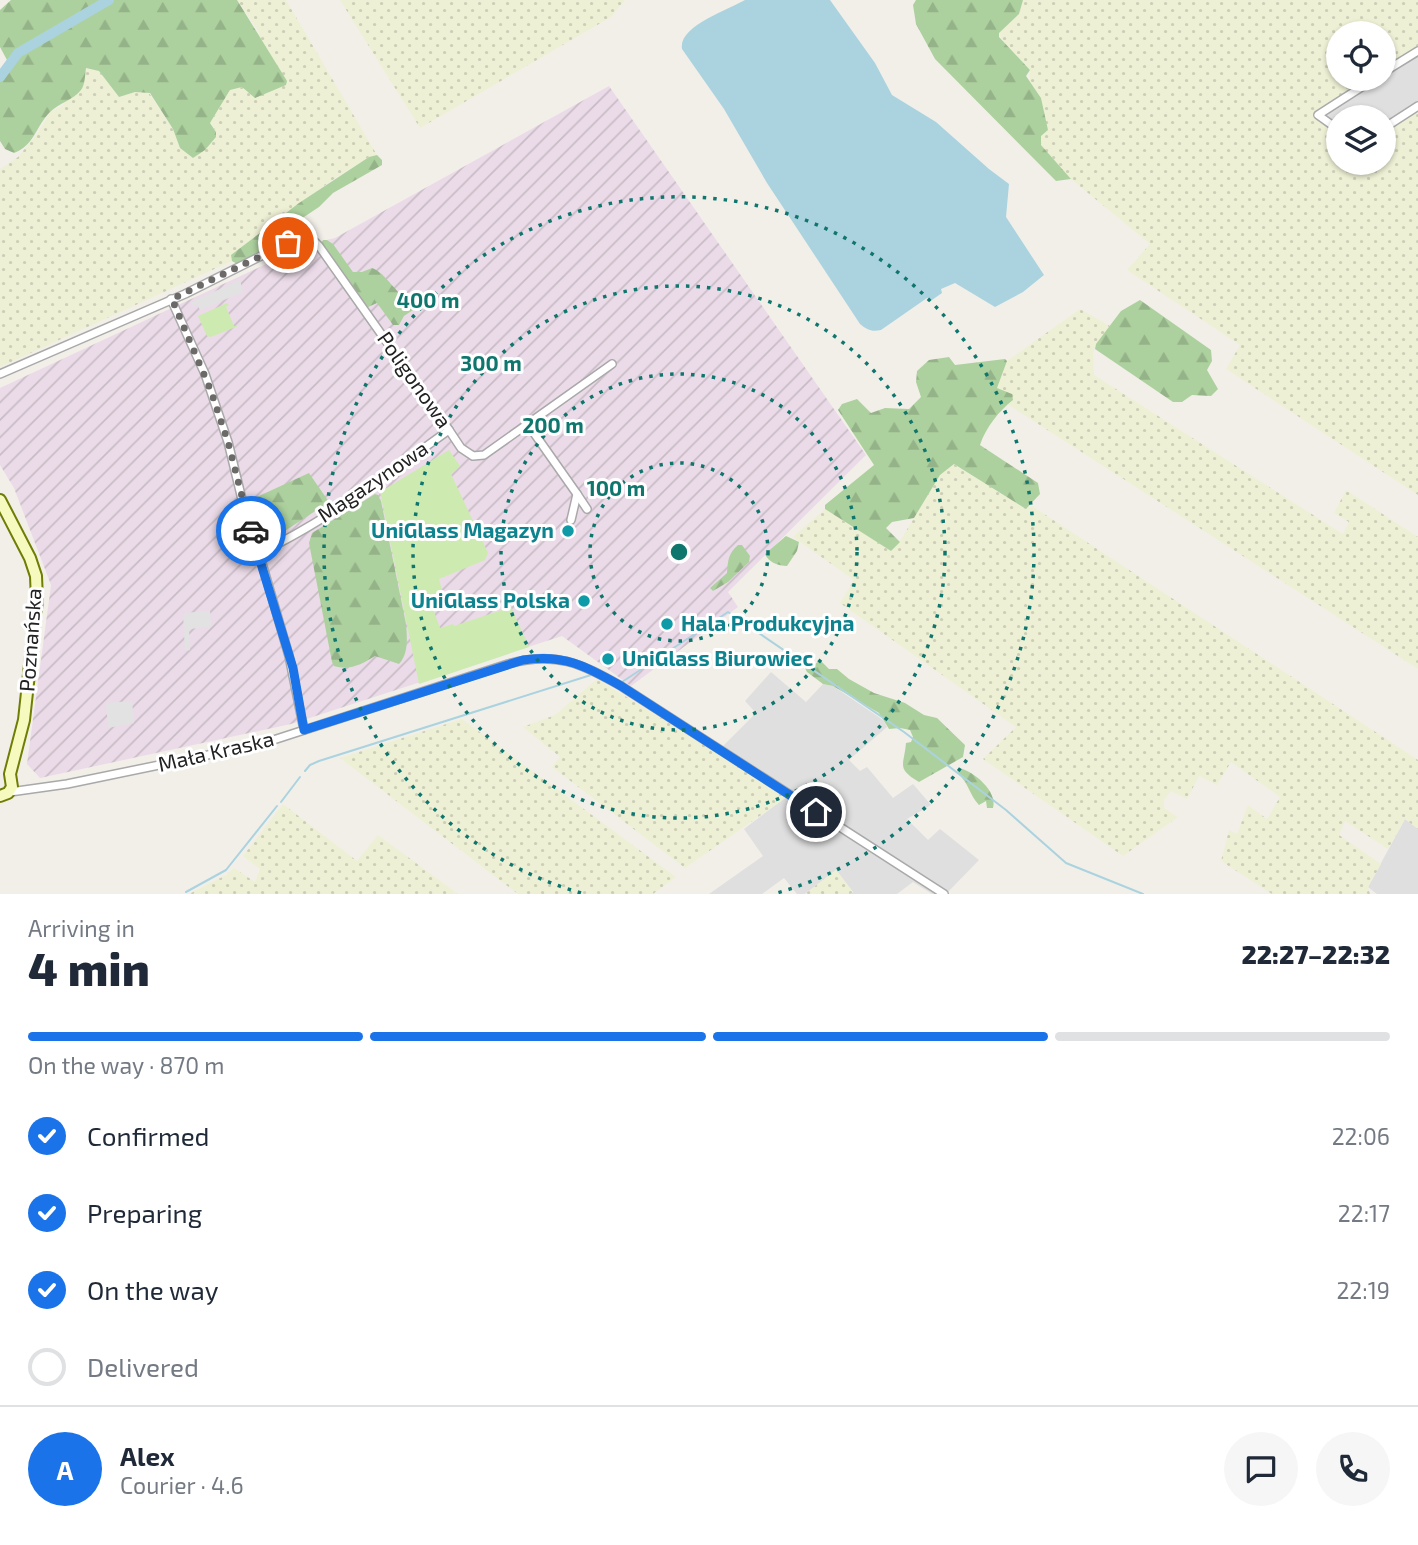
<!DOCTYPE html>
<meta charset="utf-8">
<style>
:root{--surface:#fff;--page:#f6f6f7;--text:#1f2937;--muted:#747a83;--line:#e0e1e3;--accent:#1a73e8}
body{margin:0;font-family:"Exo 2",sans-serif;background:var(--page);color:var(--text);height:100vh;display:flex;flex-direction:column;font-size:26px;white-space:nowrap}
*{box-sizing:border-box;margin:0}
p{font-size:23px;color:var(--muted)}
.icon{flex:none;width:38px;height:38px;fill:none;stroke:currentColor;stroke-width:2;stroke-linecap:round;stroke-linejoin:round}
.map{position:relative;height:894px;overflow:hidden}
.drawer{display:flex;flex-direction:column;background:var(--surface);flex:1}
.drawer>*{flex:none}
.buttons{position:absolute;left:1326px;top:21px;display:grid;gap:14px}
.buttons a{display:grid;place-items:center;width:70px;height:70px;border-radius:50%;background:var(--surface);box-shadow:0 2px 5px #0004;font-size:35px}
.pin{position:absolute;display:grid;place-items:center;width:60px;height:60px;color:#fff;margin:-30px;border:4px solid #fff;border-radius:50%;box-shadow:0 2px 7px #0007}
.courier{position:absolute;display:grid;place-items:center;width:70px;height:70px;margin:-35px;border:5px solid #1a73e8;border-radius:50%;background:#fff;color:#222;box-shadow:0 2px 9px #0007}
.head em{font-style:normal;font-weight:800}
.head div{display:flex;flex-direction:column-reverse}
.head{display:flex;align-items:center;justify-content:space-between;height:119px;padding:0 28px}
h1{font-size:46px;font-weight:800;line-height:52px}
.bar{display:grid;grid-template-columns:repeat(4,1fr);gap:10px 7px;align-content:center;height:84px;padding:0 28px}
.bar i{height:9px;border-radius:5px;background:var(--line)}
.bar .selected{background:var(--accent)}
.bar p{grid-column:span 4}
.line{display:flex;align-items:center;gap:18px;padding:0 28px;border-top:2px solid var(--line)}
.line div{flex:1}
.round{display:grid;place-items:center;flex:none;width:74px;height:74px;border-radius:37px;background:var(--page)}
ol{padding:0 28px;list-style:none}
li{display:flex;align-items:center;gap:21px;height:77px}
li p{margin-inline-start:auto}
li .icon{padding:7px;border-radius:50%;background:var(--accent);color:#fff;stroke-width:4}
li:last-child{color:var(--muted)}
li i{width:38px;height:38px;border:4px solid var(--line);border-radius:50%}
.map>svg:first-child{display:block}
</style>
<div class="map">
<svg width="1418" height="894" viewBox="0 0 1418 894">
<defs>
<pattern id="industrial-furrows" width="10" height="10" patternUnits="userSpaceOnUse" patternTransform="scale(1.75)"><rect width="10" height="10" fill="#ebdbe8"/><path d="M-1 1l2-2M0 10L10 0M9 11l2-2" fill="none" stroke="#c9bcc7"/></pattern>
<pattern id="farmland-dots" width="8" height="8" patternUnits="userSpaceOnUse" patternTransform="scale(1.75)"><rect width="8" height="8" fill="#eef0d5"/><path d="M2 2h.1M6 6h.1" fill="none" stroke="#ccceb7" stroke-width="1.8" stroke-linecap="round"/></pattern>
<pattern id="forest-firs" width="22" height="20" patternUnits="userSpaceOnUse" patternTransform="scale(1.75)"><rect width="22" height="20" fill="#add19e"/><path d="M5 1l3.5 6h-7zM16 11l3.5 6h-7z" fill="#95b388"/></pattern>
</defs>
<rect width="100%" height="100%" fill="#f2efe9"/>
<g fill="#e0dfdf">
<polygon points="1418,46 1418,108 1384,130 1384,117 1339,117 1339,139 1319,109 1367,79 1384,79 1384,68"/>
<polygon points="771,672 806,702 823,684 833,686 883,720 887,727 849,760 860,771 867,767 893,798 913,784 931,805 907,819 928,840 940,829 979,860 946,894 932,894 913,882 897,894 850,894 853,892 836,870 805,894 797,894 784,878 762,894 709,894 763,856 744,829 786,797 717,752 756,713 745,701"/>
<polygon points="1405,819 1418,829 1418,894 1377,894 1368,887"/>
</g>
<polygon fill="url(#industrial-furrows)" points="609,86 866,455 728,592 738,607 631,686 562,636 291,724 40,778 27,764 51,585 14,488 0,465 0,388 309,244 335,238"/>
<g fill="url(#farmland-dots)">
<polygon points="237,0 286,0 377,155 369,157 331,181 269,225 232,255 232,261 0,367 0,169 18,157 37,134 50,112 63,105 86,68 99,71 119,97 135,92 149,93 173,129 180,148 216,131 210,123 230,90 242,87 259,32"/>
<polygon points="340,0 625,0 611,17 420,128"/>
<polygon points="1023,0 1418,0 1418,47 1384,68 1384,33 1339,33 1339,79 1368,79 1320,110 1339,139 1339,163 1384,163 1384,130 1418,108 1418,495 1226,369 1240,345 1127,270 1150,244 1071,179 1041,145 1041,98 1030,83 1030,70 1003,42 999,33 1019,14"/>
<polygon points="1080,309 1110,326 1096,344 1093,354 1094,375 1343,534 1349,522 1334,513 1346,490 1418,537 1418,669 1007,404 1013,400 997,388 1007,361"/>
<polygon points="954,464 1026,509 1032,506 1418,760 1418,829 1405,819 1388,849 1345,821 1339,835 1381,864 1368,887 1370,894 1272,894 1221,861 1229,830 1237,834 1248,805 1267,819 1280,797 1231,762 1217,785 1199,776 1187,799 1171,791 1164,800 1164,808 1178,817 1123,856 983,759 1016,727 840,603 854,580 793,537 825,509 891,551 900,541 940,475"/>
<polygon points="597,679 717,752 787,797 685,868 552,767 560,757 523,727 555,715"/>
<polygon points="462,719 676,877 653,894 518,894 340,758"/>
<polygon points="283,804 357,861 378,835 458,894 189,894 226,875 234,868 255,882 260,869 243,856"/>
<polygon points="836,870 853,892 850,894 805,894"/>
</g>
<g fill="#cdebb0">
<polygon points="227,303 229,305 226,307 234,326 238,326 211,337 207,336 198,316"/>
<polygon points="449,450 460,466 451,474 488,553 485,560 439,579 445,601 432,606 440,628 453,624 454,626 511,607 529,647 419,684 380,492"/>
</g>
<g fill="url(#forest-firs)">
<path d="M 11,0 L 237,0 L 287,81 L 286,85 L 255,98 L 242,87 L 230,90 L 210,123 L 216,132 L 216,137 L 205,150 L 193,158 L 180,148 L 173,129 L 150,93 L 135,92 L 119,97 L 99,71 L 86,68 C 85,75 85,85 81,90 C 73,100 59,103 50,112 C 36,126 34,146 14,153 L 5,149 L 0,141 L 0,71 L 7,60 L 0,47 L 0,10 Z"/>
<polygon points="916,0 1023,0 1019,14 999,33 999,37 1030,70 1026,76 1041,98 1048,130 1041,136 1041,145 1071,179 1056,181 935,59 916,24 913,5"/>
<polygon points="377,155 382,160 382,165 333,193 319,207 286,229 273,244 237,264 232,261 231,255 299,203 369,157"/>
<path d="M 323,240 L 327,240 L 333,244 L 353,272 L 362,272 L 372,268 C 385,272 399,297 413,306 L 413,310 L 404,316 L 399,325 L 393,325 L 377,303 L 366,308 L 321,244 Z"/>
<polygon points="1140,300 1211,350 1212,361 1207,370 1218,389 1211,396 1192,395 1182,402 1173,402 1095,349 1096,344 1121,311"/>
<path d="M 949,357 L 955,365 L 1005,359 L 1007,361 L 997,388 L 1012,394 L 1013,400 C 999,411 986,427 980,445 L 1038,483 L 1040,494 L 1026,509 L 954,464 L 940,475 L 914,518 L 892,522 L 886,528 L 900,542 L 891,551 L 825,509 L 825,505 L 874,465 L 838,410 L 842,404 L 857,399 L 871,413 L 885,408 L 909,409 L 921,397 L 916,382 L 917,371 L 929,360 Z"/>
<polygon points="309,473 329,502 265,544 250,500"/>
<path d="M 375,494 L 378,495 L 381,501 L 406,624 C 407,636 409,654 399,664 L 375,656 C 362,664 350,671 334,666 L 332,662 L 309,543 L 312,533 Z"/>
<path d="M 786,536 L 799,542 L 797,551 L 787,566 C 778,566 768,562 765,554 Z"/>
<path d="M 738,545 L 742,545 L 750,556 L 749,562 L 728,582 L 713,591 L 710,588 L 727,573 C 728,560 728,554 738,545 Z"/>
<path d="M 820,660 L 829,669 L 837,669 L 849,679 L 874,693 L 905,703 L 924,715 L 937,718 L 965,745 L 963,757 L 919,782 C 896,768 904,766 906,743 L 911,742 L 913,737 L 910,730 L 900,728 L 889,729 L 879,713 L 833,686 L 823,684 L 807,672 L 805,668 L 809,663 L 814,665 Z"/>
<path d="M 959,768 C 974,771 998,792 993,808 L 987,808 L 986,801 L 979,805 C 969,795 969,782 957,773 Z"/>
</g>
<g fill="#e2e2e2">
<polygon points="240,280 243,292 200,310 197,304 193,306 191,302"/>
<polygon points="210,611 211,627 189,629 190,650 185,651 183,613"/>
<polygon points="132,701 134,723 108,728 106,703"/>
</g>
<path fill="#aad3df" d="M 745,0 L 830,0 L 875,63 L 892,95 L 936,122 L 989,169 L 1009,184 L 1006,217 L 1044,275 L 1023,292 L 995,307 L 955,283 L 941,289 L 942,293 L 932,300 L 927,298 L 881,330 C 872,332 867,330 860,324 L 767,183 L 724,109 L 682,49 C 678,26 728,10 745,0 Z"/>
<g fill="none" stroke-linecap="round" stroke-linejoin="round">
<g stroke="#aad3df" stroke-width="2">
<polyline points="619,681 622,682 728,612 904,732 1006,810 1066,863 1143,894"/>
<polyline points="305,771 310,765 319,761 591,675"/>
<polyline points="281,802 300,777"/>
<polyline points="186,892 226,870 277,806"/>
</g>
<polyline stroke="#aad3df" stroke-width="10" points="0,77 18,53 109,0"/>
<g stroke="#a9a9a9" stroke-width="10">
<g id="street">
<polyline points="1384,72 1418,51"/>
<polyline points="1384,128 1418,106"/>
<polyline points="1339,130 1318,115 1374,79"/>
<polyline points="171,299 205,374 228,442 248,524 259,553 289,656 304,730"/>
<polyline points="0,374 185,294 301,236 312,239 319,246 449,430 461,448 473,456 484,455 612,364"/>
<polyline points="527,423 577,494 571,520"/>
<polyline points="577,494 587,509"/>
<path d="M 259,553 C 326,522 389,473 449,430"/>
<path d="M 10,792 L 67,784 L 261,744 L 508,664 C 556,651 580,663 621,686 L 944,894"/>
</g>
</g>
<g stroke="#707d05" stroke-width="14">
<polyline id="secondary" points="0,500 30,558 36,576 37,600 24,720 10,774 12,787 8,793 0,796"/>
</g>
<use href="#street" stroke="#fff" stroke-width="7"/>
<use href="#secondary" stroke="#f7fabf" stroke-width="10"/>
</g>
<g fill="none" stroke-linecap="round" stroke-linejoin="round">
<polyline stroke="#6b6a68" stroke-width="7" stroke-dasharray="0 12.6" points="251,531 228,442 211,391 172,299 288,243"/>
<path stroke="#1a73e8" stroke-width="9" d="M 251,531 L 293,668 L 304,730 L 523,660 C 564,654 586,666 621,686 L 816,812"/>
</g>
<g fill="none" stroke="#0f766e" stroke-width="3.5" stroke-dasharray="3.5 7">
<circle cx="679" cy="552" r="89"/>
<circle cx="679" cy="552" r="178"/>
<circle cx="679" cy="552" r="266"/>
<path d="M581 893A355 355 0 1 1 777 893"/>
</g>
<g fill="#0f9aa8" stroke="#fff" stroke-width="2.5">
<circle cx="568" cy="531" r="7"/>
<circle cx="584" cy="601" r="7"/>
<circle cx="667" cy="624" r="7"/>
<circle cx="608" cy="659" r="7"/>
</g>
<g text-anchor="middle" stroke-width="6" stroke-linejoin="round" paint-order="stroke">
<g font-size="21" fill="#222" stroke="#fff">
<text transform="translate(414 380) rotate(55)" y="7">Poligonowa</text>
<text transform="translate(373 482) rotate(-34)" y="7">Magazynowa</text>
<text transform="translate(31 640) rotate(-86)" y="7">Poznańska</text>
<text transform="translate(216 752) rotate(-13)" y="7">Mała Kraska</text>
</g>
<g font-size="21" font-weight="bold" fill="#0d838f" stroke="#fff" text-anchor="end">
<text x="554" y="538">UniGlass Magazyn</text>
<text x="570" y="608">UniGlass Polska</text>
<text x="681" y="631" text-anchor="start">Hala Produkcyjna</text>
<text x="622" y="666" text-anchor="start">UniGlass Biurowiec</text>
</g>
</g>
<circle cx="679" cy="552" r="10" fill="#0f766e" stroke="#fff" stroke-width="3.5"/>
<g font-size="21" text-anchor="middle" font-weight="bold" fill="#0f766e" stroke="#fff" stroke-width="6" stroke-linejoin="round" paint-order="stroke">
<text x="428" y="308">400 m</text>
<text x="491" y="371">300 m</text>
<text x="553" y="433">200 m</text>
<text x="616" y="496">100 m</text>
</g>
</svg>
<div class="buttons">
<a><svg class="icon" aria-label="locate" viewBox="0 0 24 24"><circle cx="12" cy="12" r="6"/><path d="M12 2v4M12 18v4M2 12h4M18 12h4"/></svg></a>
<a><svg class="icon" aria-label="layers" viewBox="0 0 24 24"><path d="M12 4l9 5-9 5-9-5zM3 14l9 5 9-5"/></svg></a>
</div>
<div class="pin" style="left:288px;top:243px;background:#ea580c"><svg class="icon" aria-label="bag" viewBox="0 0 24 24"><path d="M5 8h14l-1 12H6zM9 8a3 3 0 0 1 6 0"/></svg></div>
<div class="pin" style="left:816px;top:812px;background:#1f2937"><svg class="icon" aria-label="home" viewBox="0 0 24 24"><path d="M3 11l9-7 9 7M6 9v11h12V9"/></svg></div>
<div class="courier" style="left:251px;top:531px"><svg class="icon" aria-label="car" viewBox="0 0 24 24"><path d="M5 17H2v-5l4-1 3-4h7l3 4 3 1v5h-3M9 17h6M6 11h13"/><circle cx="7" cy="17" r="2"/><circle cx="17" cy="17" r="2"/></svg></div>
</div>
<section class="drawer">
<div class="head"><div><h1>4 min</h1><p>Arriving in</p></div><em>22:27–22:32</em></div>
<div class="bar"><i class="selected"></i><i class="selected"></i><i class="selected"></i><i></i><p>On the way · 870 m</p></div>
<ol>
<li><svg class="icon" aria-label="check" viewBox="0 0 24 24"><path d="M5 12l5 5 9-10"/></svg>Confirmed<p>22:06</p></li>
<li><svg class="icon" aria-label="check" viewBox="0 0 24 24"><path d="M5 12l5 5 9-10"/></svg>Preparing<p>22:17</p></li>
<li><svg class="icon" aria-label="check" viewBox="0 0 24 24"><path d="M5 12l5 5 9-10"/></svg>On the way<p>22:19</p></li>
<li><i></i>Delivered</li>
</ol>
<div class="line" style="height:126px"><b class="round" style="background:var(--accent);color:#fff">A</b><div><b>Alex</b><p>Courier · 4.6</p></div><a class="round"><svg class="icon" aria-label="chat" viewBox="0 0 24 24"><path d="M4 5h16v11H9l-5 4z"/></svg></a><a class="round"><svg class="icon" aria-label="phone" viewBox="0 0 24 24"><path d="M5 4h4l2 5-3 2q2 4 5 5l2-3 5 2v4C11 20 4 13 5 4z"/></svg></a></div>
</section>
